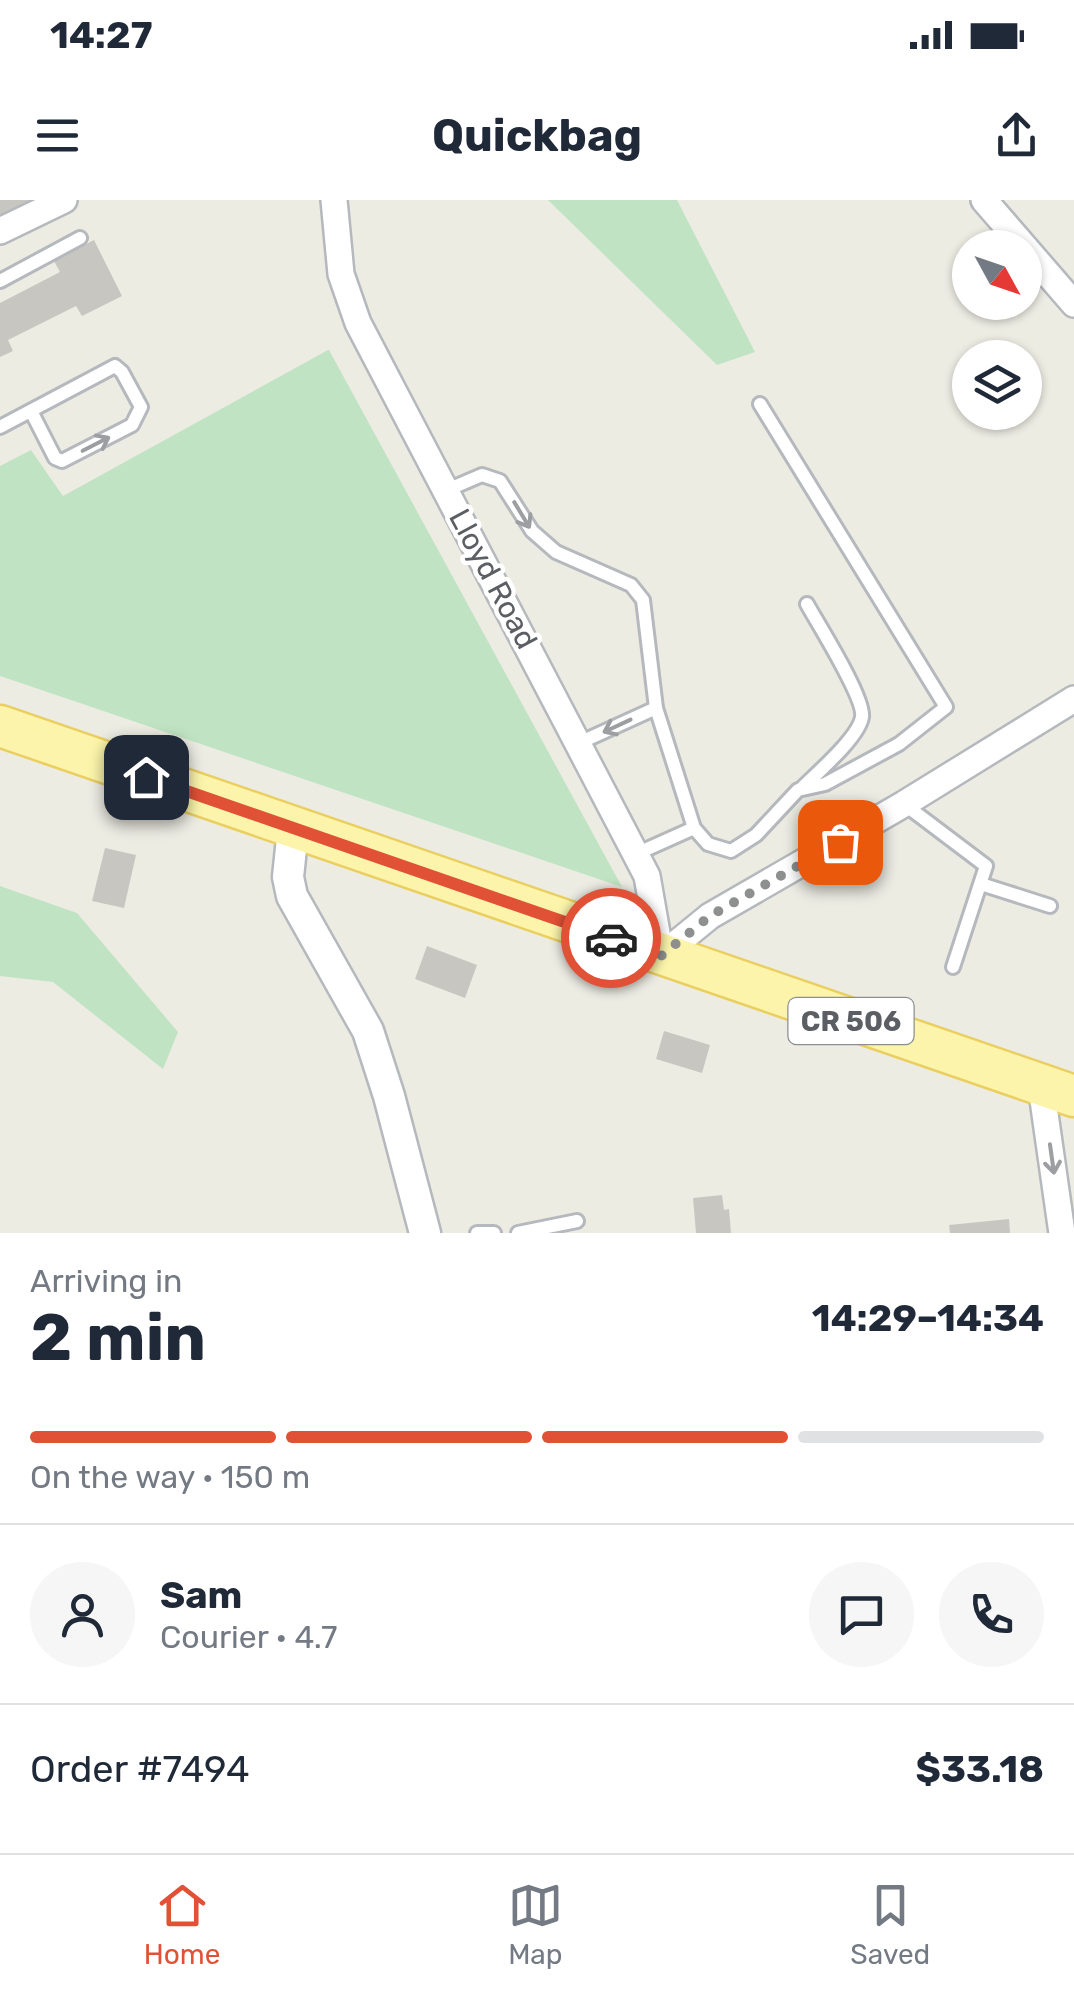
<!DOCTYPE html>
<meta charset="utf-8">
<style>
:root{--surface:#fff;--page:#f6f6f7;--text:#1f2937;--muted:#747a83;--line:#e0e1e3;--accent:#e05136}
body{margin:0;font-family:Rubik,sans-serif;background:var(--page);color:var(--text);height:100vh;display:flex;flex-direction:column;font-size:38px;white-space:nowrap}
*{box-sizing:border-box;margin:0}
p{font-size:32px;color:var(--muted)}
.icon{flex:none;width:55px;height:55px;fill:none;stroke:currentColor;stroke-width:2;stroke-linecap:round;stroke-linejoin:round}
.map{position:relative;height:1033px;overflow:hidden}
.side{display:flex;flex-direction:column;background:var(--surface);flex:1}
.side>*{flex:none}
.needle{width:65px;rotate:130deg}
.fabs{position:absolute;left:952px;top:30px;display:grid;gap:20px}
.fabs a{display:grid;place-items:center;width:90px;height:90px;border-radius:50%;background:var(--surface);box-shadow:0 2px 8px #0004;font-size:50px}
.pin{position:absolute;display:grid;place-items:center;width:85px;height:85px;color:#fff;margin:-42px;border-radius:20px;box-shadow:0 5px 15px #0006}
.courier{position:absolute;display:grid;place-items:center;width:100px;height:100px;margin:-50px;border:8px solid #e05136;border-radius:50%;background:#fff;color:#222;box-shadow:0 2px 12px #0007}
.overview em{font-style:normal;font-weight:700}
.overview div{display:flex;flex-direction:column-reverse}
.overview{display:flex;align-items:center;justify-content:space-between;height:170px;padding:0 30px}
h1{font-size:65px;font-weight:700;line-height:75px}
.bar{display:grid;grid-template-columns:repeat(4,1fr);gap:15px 10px;align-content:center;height:120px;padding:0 30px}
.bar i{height:12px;border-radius:8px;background:var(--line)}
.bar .selected{background:var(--accent)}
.bar p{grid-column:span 4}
.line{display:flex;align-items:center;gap:25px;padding:0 30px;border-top:2px solid var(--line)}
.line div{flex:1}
.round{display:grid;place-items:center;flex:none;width:105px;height:105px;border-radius:52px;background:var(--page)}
.status{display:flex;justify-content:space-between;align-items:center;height:70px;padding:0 50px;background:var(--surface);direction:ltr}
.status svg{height:28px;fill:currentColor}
header{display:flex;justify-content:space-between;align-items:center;height:130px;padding:0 30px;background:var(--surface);font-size:45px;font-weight:700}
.tab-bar{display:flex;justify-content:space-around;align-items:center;height:140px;border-top:2px solid var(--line);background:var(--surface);font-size:28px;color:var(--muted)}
.tab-bar a{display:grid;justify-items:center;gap:5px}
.tab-bar .selected{color:var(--accent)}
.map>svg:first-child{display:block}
</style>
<div class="status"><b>14:27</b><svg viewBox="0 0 49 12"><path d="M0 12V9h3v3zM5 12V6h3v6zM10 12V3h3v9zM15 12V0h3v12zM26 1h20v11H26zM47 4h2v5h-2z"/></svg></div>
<header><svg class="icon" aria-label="menu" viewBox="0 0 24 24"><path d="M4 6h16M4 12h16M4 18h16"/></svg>Quickbag<svg class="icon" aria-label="share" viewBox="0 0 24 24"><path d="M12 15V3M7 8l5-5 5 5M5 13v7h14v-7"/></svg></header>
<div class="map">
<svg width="1074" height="1033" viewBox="0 0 1074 1033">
<rect width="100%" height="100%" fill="#edece3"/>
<g fill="#c0e4c3">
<polygon points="548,0 677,0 755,152 717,165"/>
<polygon points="328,150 329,150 622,687 0,476 0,266 31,250 63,296"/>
<polygon points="0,686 77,713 178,832 163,869 53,782 0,776"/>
</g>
<g fill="#c8c6c0">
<polygon points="0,0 39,0 0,21"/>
<polygon points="94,40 122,96 82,116 76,106 8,140 13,151 0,157 0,103 60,72 54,61"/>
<polygon points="105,648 136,655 124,708 92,701"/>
<polygon points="427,746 477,765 465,798 415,779"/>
<polygon points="664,831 710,845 702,873 656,859"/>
<polygon points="722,995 724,1010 729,1009 731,1033 696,1033 693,998"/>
<polygon points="1009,1019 1010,1033 950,1033 949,1025"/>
</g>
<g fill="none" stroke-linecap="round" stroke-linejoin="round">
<g stroke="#b5b8bd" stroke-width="18">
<g id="service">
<polyline points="0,81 80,38"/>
<polyline points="0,227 115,166 122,172 141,207 132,225 62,261 55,258 31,211"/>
<polyline points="447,290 482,275 500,281 532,331 556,352 631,385 643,400 656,508 694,628 708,644 731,651 756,635 798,590 825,584 899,544 946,507 760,204"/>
<polyline points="579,543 656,508"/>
<path d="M 802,588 C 817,573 859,537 862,517 C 865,498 818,424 807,404"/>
<polyline points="904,604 986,666 953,767"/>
<polyline points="636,654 694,628"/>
<polyline points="981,684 1050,706"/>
<polyline points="477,1033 494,1033"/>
<polyline points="518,1033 577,1021"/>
</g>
</g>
<g stroke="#b5b8bd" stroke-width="30">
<g id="minor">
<polyline points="334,0 341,74 358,123 647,676 661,756 710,716 904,604 1074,499"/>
<polyline points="984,0 1074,104"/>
<polyline points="0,31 64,0"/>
<polyline points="1041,886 1062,1033"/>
</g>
</g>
<g stroke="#b5b8bd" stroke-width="35">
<polyline id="tertiary" points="293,629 288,677 292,696 368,831 389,896 425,1033"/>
</g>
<g stroke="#eace5f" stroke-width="45">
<polyline id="primary" points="0,526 1074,896"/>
</g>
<use href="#service" stroke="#fff" stroke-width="12"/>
<use href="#minor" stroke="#fff" stroke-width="25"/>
<use href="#tertiary" stroke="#fff" stroke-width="30"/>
<use href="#primary" stroke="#fbf4aa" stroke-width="40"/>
</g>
<defs><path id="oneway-shaft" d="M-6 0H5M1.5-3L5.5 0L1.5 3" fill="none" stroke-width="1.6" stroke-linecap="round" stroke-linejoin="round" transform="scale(2.5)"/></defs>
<g stroke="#9d9ea1">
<use href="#oneway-shaft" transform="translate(96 244) rotate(-27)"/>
<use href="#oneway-shaft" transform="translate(522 315) rotate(59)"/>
<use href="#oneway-shaft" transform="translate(617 526) rotate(155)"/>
<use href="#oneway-shaft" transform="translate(1052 959) rotate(82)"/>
</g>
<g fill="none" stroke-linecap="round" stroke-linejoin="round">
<polyline stroke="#8e9090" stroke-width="10" stroke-dasharray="0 18" points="611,738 661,756 710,716 840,642"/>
<polyline stroke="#e05136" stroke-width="12" points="146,577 611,738"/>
</g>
<g text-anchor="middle" stroke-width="9" stroke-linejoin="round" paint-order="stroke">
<rect fill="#fff" stroke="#8c8e92" stroke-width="2.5" x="788.5" y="798" width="125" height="46" rx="8"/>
<g font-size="28" font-weight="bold" fill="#5b5e63">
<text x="851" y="831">CR 506</text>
</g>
<g font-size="30" fill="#5b5e63" stroke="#fff">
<text transform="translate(493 379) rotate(62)" y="10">Lloyd Road</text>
</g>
</g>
</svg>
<div class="fabs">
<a><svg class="needle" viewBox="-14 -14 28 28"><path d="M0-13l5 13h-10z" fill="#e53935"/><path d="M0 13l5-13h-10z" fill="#747a83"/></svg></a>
<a><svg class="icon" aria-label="layers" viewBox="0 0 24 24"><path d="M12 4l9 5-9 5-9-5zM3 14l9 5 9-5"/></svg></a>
</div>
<div class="pin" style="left:840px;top:642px;background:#ea580c"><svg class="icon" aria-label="bag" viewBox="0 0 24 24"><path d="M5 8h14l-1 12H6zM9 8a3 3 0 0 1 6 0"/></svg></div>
<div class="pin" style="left:146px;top:577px;background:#1f2937"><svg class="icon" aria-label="home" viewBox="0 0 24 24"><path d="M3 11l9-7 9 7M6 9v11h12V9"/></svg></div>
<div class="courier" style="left:611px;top:738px"><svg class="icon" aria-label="car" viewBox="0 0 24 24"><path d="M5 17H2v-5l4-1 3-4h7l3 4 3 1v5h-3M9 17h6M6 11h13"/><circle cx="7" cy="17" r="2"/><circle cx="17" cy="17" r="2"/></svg></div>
</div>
<section class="side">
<div class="overview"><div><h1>2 min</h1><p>Arriving in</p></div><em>14:29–14:34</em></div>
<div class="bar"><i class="selected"></i><i class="selected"></i><i class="selected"></i><i></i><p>On the way · 150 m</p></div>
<div class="line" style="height:180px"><a class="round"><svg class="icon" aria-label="person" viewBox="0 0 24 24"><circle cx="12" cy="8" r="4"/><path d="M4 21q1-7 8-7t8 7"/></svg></a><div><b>Sam</b><p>Courier · 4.7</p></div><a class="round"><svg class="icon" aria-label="chat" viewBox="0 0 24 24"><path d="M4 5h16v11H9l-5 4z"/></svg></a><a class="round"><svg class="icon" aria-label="phone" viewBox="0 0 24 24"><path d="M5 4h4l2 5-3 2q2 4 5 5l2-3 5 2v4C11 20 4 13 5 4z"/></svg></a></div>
<div class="line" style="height:130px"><div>Order #7494</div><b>$33.18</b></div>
</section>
<nav class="tab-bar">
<a class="selected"><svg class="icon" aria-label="home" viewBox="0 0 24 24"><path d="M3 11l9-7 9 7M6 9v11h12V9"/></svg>Home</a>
<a><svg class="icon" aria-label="map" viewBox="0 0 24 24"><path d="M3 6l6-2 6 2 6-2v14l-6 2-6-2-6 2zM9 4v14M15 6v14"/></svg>Map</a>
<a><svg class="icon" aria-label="saved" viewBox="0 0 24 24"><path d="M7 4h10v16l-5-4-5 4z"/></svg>Saved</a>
</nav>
